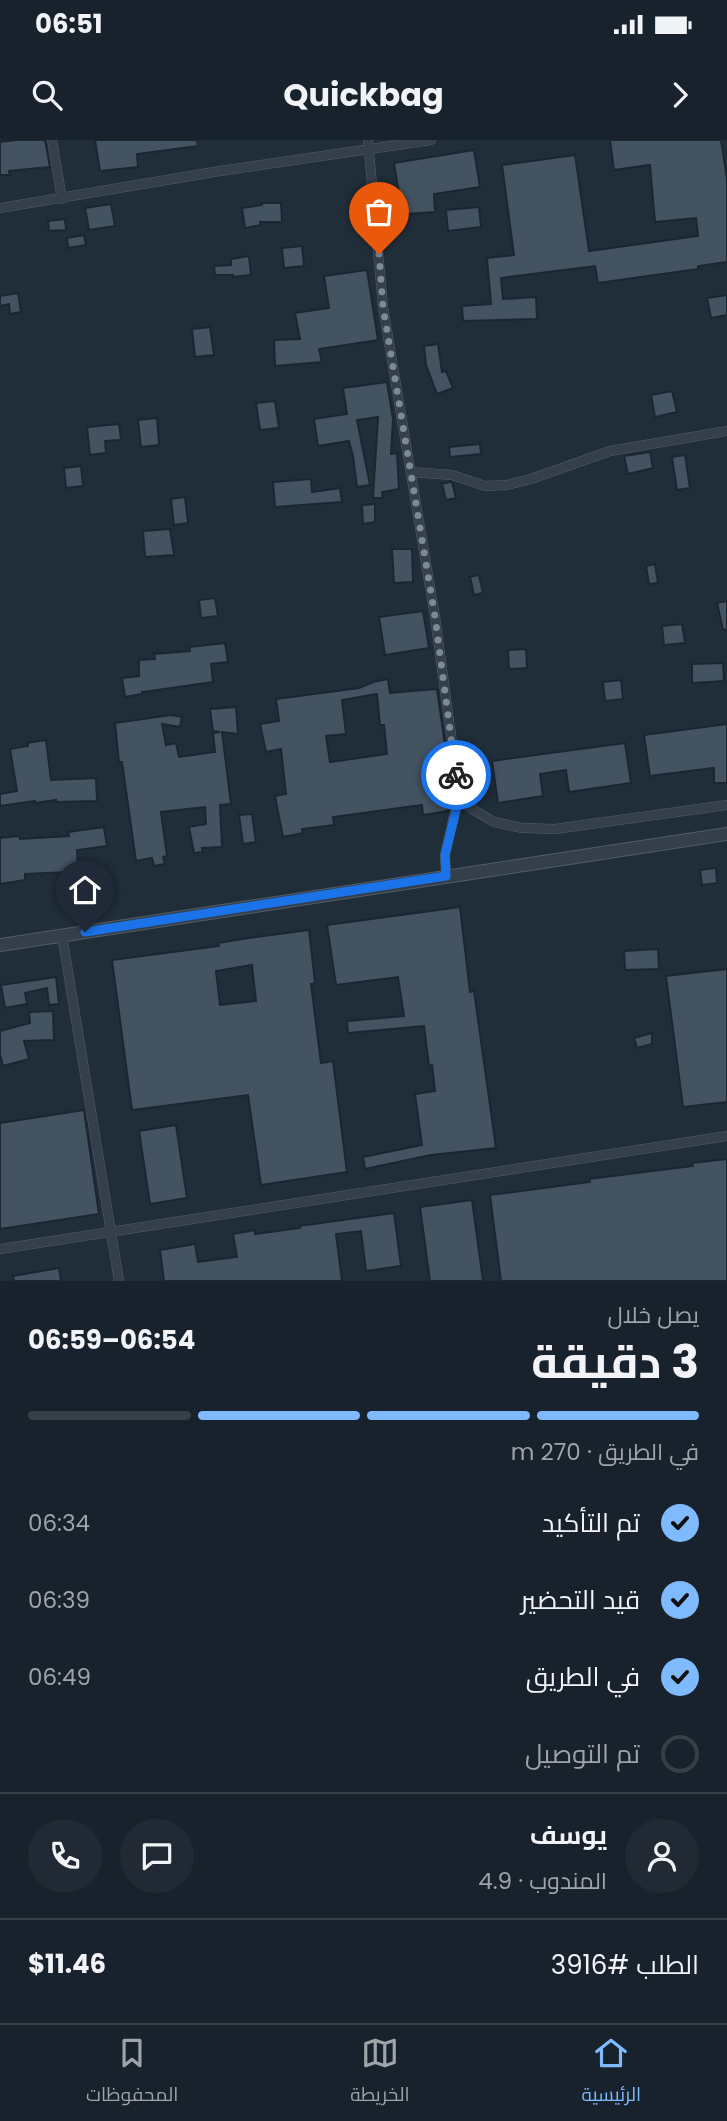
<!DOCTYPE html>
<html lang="ar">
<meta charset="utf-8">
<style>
:root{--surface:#18222c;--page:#212a34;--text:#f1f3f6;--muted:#9fa4a9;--line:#363f48;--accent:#7ebafd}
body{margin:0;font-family:Poppins,Cairo,sans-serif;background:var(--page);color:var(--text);direction:rtl;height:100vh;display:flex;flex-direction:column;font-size:26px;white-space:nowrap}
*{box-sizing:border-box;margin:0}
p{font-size:23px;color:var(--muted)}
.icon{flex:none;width:38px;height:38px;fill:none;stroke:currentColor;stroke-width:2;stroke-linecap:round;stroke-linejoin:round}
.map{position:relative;height:1141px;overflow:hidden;direction:ltr}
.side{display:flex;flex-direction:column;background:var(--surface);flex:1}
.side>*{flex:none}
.pin{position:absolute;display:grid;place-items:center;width:60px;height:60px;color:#fff;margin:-72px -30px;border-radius:50% 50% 50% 0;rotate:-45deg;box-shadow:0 0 7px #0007}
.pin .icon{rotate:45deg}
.courier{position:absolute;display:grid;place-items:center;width:70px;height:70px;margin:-35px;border:5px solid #1a73e8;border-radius:50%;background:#fff;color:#222;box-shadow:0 2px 9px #0007}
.headline em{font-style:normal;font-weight:700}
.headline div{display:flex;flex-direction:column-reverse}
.headline{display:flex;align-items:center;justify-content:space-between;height:119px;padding:0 28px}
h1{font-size:46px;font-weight:700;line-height:52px}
.bar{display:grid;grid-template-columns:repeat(4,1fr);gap:10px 7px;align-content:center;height:84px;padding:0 28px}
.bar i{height:9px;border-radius:5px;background:var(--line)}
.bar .active{background:var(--accent)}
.bar p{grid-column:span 4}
.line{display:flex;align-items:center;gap:18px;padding:0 28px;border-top:2px solid var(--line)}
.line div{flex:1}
.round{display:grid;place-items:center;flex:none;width:74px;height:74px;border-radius:37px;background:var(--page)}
ol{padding:0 28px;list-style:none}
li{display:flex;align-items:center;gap:21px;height:77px}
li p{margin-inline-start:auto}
li .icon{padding:7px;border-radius:50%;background:var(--accent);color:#111;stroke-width:4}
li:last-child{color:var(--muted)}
li i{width:38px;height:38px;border:4px solid var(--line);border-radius:50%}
.status{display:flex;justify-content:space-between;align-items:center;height:49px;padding:0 35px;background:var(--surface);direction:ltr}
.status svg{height:19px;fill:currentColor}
header{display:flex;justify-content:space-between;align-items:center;height:91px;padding:0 28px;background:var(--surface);font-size:32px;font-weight:700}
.menu{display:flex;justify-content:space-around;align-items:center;height:98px;border-top:2px solid var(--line);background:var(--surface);font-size:19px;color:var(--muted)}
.menu a{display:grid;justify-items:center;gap:4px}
.menu .active{color:var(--accent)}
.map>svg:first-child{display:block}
</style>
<div class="status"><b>06:51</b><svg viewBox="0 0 49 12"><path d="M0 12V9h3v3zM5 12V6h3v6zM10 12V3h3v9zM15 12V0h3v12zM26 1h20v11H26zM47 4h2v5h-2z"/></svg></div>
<header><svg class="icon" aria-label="forward" viewBox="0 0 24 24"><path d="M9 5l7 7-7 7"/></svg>Quickbag<svg class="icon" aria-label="search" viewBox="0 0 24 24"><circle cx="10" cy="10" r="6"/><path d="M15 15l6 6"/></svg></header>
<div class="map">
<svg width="727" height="1141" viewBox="0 0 727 1141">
<rect width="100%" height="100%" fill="#202e3a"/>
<g fill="#445362" stroke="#1b2631" stroke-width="2" fill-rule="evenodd">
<polygon points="17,0 45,0 50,27 9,31 10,35 0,35 0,2"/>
<polygon points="95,0 197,0 198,6 137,14 138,27 100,31"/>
<polygon points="610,0 721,0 727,39 727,122 698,126 698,129 598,143 595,126 501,138 503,159 536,157 537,179 463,181 462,166 491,164 487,118 514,115 502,25 575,15 589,111 698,96 696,78 655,82 650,25 614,30"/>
<polygon points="474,10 480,47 434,54 435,72 406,74 405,59 400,60 394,23"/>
<polygon points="262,63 281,63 282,82 260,82 261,85 245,88 242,68 262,65"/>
<polygon points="111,64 115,86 89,90 85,68"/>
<polygon points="479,67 481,87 448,91 446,70"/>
<polygon points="65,79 66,90 49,91 48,81"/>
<polygon points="84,95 86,105 68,108 67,98"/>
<polygon points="302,106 304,126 284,128 282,108"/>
<polygon points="249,116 251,135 233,137 233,135 215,135 214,126 231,125 231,119"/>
<polygon points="367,130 378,200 319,209 322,222 275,226 274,200 300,199 295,173 329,168 324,136"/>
<polygon points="18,153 21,172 10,174 9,164 0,166 0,156"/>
<polygon points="727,155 727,175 711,178 707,158"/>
<polygon points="210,187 214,215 195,217 192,189"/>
<polygon points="438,204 442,232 446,231 453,248 437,254 426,225 424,206"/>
<polygon points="387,242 393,279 391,314 397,313 399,349 382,352 383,358 373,358 378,277 357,280 370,345 357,347 353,316 349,301 318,306 314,279 347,274 343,248"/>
<polygon points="672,251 677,272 655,277 651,255"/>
<polygon points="275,261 279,288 260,290 256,263"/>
<polygon points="157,278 159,305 141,307 138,280"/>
<polygon points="119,284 121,300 105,301 106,313 90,315 87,287"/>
<polygon points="480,304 481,314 450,317 449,307"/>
<polygon points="650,312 653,328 628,334 624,316"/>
<polygon points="685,315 690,348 677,350 672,317"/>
<polygon points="81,326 83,346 66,348 64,328"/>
<polygon points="311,339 312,352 340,348 342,362 275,367 273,342"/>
<polygon points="450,342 452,342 456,358 446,360 442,344"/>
<polygon points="185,357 188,383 174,385 171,359"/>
<polygon points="375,364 375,382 363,384 362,365"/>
<polygon points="170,389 174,415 145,417 143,391"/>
<polygon points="392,409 412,409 413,442 394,443"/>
<polygon points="655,424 658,443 649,444 646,426"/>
<polygon points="479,435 483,453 474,455 470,437"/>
<polygon points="215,458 218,476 201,478 199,460"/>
<polygon points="727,461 727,489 723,490 717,463"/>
<polygon points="423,471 429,508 385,515 379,477"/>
<polygon points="682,484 685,503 664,505 662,486"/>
<polygon points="225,503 228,522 211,524 213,542 142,552 142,554 125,557 122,538 139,536 139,520 155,519 154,514 190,511 189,507"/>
<polygon points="526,509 527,528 509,529 508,510"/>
<polygon points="723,523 724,541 692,543 692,524"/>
<path d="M 388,539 L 390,553 L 437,549 L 452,654 L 448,671 L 423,675 L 422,665 L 333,677 L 334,685 L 302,689 L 303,693 L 283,697 L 275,656 L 286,654 L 281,609 L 266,612 L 260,584 L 279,581 L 276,559 L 359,548 L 373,542 ZM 377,554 L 380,585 L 384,585 L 387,614 L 330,622 L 326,596 L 346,594 L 342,560 Z"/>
<polygon points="621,540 623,559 605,561 603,542"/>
<polygon points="236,567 238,594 222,592 231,664 220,665 222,707 202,708 203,712 194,713 189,687 206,684 205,667 161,672 167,716 163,717 165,724 154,726 152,718 136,721 122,622 119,622 115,583 171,575 182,577 180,587 162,584 166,605 176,603 179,617 215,612 213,593 220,592 213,591 210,569"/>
<polygon points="727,584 727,643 714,643 714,628 650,636 644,595"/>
<polygon points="46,600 51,640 96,638 97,661 56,662 56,660 35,663 35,661 0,666 0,654 17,651 10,609 28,606 27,603"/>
<polygon points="625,603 631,643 569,652 566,630 540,634 543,656 498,663 492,621"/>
<polygon points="252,674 256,702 243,704 239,675"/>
<polygon points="104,687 107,706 77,710 78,734 69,734 69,732 25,734 25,740 0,744 0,698 19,696 20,699 69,696 68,692"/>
<polygon points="716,728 717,743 702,745 700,730"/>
<polygon points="460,767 470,852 474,851 496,1008 431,1015 365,1029 363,1017 422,1005 415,954 435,951 432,925 429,926 424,886 348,893 347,881 404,876 398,837 336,845 327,785"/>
<path d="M 309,790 L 315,843 L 311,844 L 321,923 L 333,921 L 347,1032 L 261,1045 L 248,955 L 132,970 L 112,820 L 219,806 L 218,803 L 249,798 ZM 252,825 L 256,861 L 220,865 L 216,831 Z"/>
<polygon points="658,809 659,829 625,830 624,811"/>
<polygon points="727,829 727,962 683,967 666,836"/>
<polygon points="56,837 59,864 49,865 47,848 25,853 27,864 5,868 1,845"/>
<polygon points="53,871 54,900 24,901 29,919 3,926 0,915 0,891 30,883 29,872"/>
<polygon points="652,893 652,904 637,908 634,898"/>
<polygon points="84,970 99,1074 0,1089 0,983"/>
<polygon points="176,985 187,1058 150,1064 139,991"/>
<polygon points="727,1019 727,1141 501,1141 490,1055 590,1042 589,1039 693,1026 692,1023"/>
<polygon points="472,1060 483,1141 430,1141 420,1067"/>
<polygon points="394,1073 401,1126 366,1131 361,1091 336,1094 342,1141 164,1141 160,1110 195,1104 198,1122 237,1117 233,1094 255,1090 255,1094 300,1088 299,1086"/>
<polygon points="59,1128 61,1141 14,1141 13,1136"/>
</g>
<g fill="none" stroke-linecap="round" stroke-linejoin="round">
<g stroke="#525d68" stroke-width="10">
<g id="minor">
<polyline points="52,0 62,59"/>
<polyline points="368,0 383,167 435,477 459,654 445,715 446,735"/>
<polyline points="0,68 220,31 431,0"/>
<polyline points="411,332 452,335 485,346 507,345 531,339 610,311 727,291"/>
<polyline points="459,658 472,669 494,682 522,688 555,689 727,665"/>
<polyline points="62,795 119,1141"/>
<polyline points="0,1109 727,996"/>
</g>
</g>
<g stroke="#525d68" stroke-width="14">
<polyline id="tertiary" points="0,805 727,694"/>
</g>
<use href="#minor" stroke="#343f4b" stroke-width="9"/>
<use href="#tertiary" stroke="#343f4b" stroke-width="12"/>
</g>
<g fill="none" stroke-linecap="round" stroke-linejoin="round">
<polyline stroke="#7d8996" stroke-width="7" stroke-dasharray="0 12.6" points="379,114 383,167 435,477 456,635"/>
<polyline stroke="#1a73e8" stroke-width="9" points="85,792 446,736 445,715 459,658 456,635"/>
</g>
</svg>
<div class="pin" style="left:379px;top:114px;background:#ea580c"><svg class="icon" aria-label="bag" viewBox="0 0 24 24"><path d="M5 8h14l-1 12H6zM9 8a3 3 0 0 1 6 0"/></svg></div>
<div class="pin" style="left:85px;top:792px;background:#1f2937"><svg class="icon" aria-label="home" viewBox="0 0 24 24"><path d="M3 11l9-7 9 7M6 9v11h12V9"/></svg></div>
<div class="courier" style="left:456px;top:635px"><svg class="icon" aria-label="bike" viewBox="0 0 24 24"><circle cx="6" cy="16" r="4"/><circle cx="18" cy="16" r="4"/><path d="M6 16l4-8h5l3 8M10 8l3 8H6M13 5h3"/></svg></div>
</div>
<section class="side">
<div class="headline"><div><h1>3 دقيقة</h1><p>يصل خلال</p></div><em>06:54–06:59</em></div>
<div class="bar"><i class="active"></i><i class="active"></i><i class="active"></i><i></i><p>في الطريق · 270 m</p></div>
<ol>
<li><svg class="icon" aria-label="check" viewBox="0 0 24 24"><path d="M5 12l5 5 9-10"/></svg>تم التأكيد<p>06:34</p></li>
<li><svg class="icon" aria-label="check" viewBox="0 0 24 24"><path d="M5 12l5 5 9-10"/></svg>قيد التحضير<p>06:39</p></li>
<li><svg class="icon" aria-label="check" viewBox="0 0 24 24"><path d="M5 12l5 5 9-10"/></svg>في الطريق<p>06:49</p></li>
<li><i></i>تم التوصيل</li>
</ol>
<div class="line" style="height:126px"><a class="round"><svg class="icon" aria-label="person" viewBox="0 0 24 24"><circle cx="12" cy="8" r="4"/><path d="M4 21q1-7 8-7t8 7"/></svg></a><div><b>يوسف</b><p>المندوب · 4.9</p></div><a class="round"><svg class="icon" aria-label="chat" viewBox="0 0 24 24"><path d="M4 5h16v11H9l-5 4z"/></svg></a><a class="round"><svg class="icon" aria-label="phone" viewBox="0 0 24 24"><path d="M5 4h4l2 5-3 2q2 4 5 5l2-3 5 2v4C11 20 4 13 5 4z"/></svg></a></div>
<div class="line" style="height:91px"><div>الطلب #3916</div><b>$11.46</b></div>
</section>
<nav class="menu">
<a class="active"><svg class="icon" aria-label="home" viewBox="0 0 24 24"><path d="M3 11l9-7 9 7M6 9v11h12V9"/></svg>الرئيسية</a>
<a><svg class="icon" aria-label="map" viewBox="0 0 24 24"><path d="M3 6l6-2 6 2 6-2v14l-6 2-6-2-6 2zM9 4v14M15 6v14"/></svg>الخريطة</a>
<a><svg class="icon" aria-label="saved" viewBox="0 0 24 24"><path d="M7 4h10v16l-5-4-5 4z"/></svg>المحفوظات</a>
</nav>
